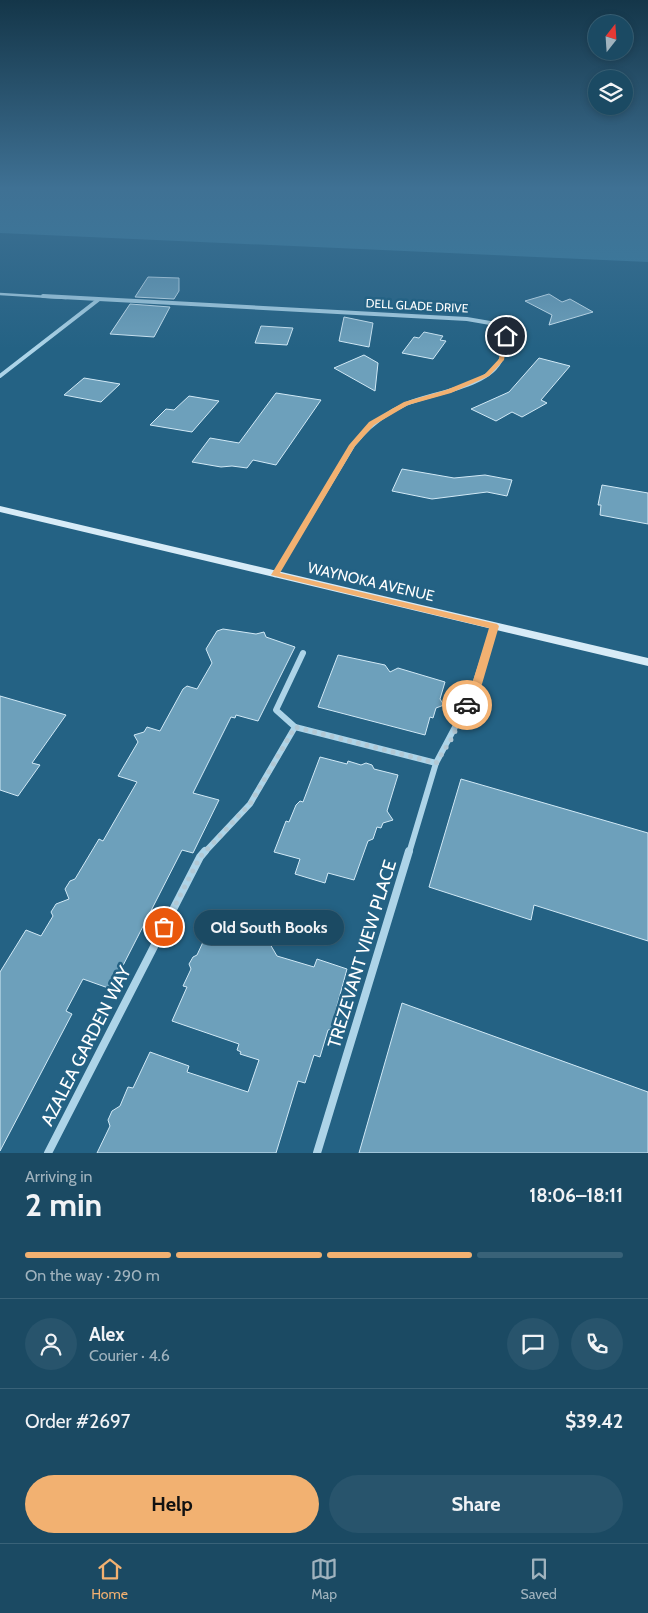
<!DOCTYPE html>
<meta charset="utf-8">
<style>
:root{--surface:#1b4a63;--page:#28546c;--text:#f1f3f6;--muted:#a0b3be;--line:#396278;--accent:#f2b171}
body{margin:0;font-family:Cabin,sans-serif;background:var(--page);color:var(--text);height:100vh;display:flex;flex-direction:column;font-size:19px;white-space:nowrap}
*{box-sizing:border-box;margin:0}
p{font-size:16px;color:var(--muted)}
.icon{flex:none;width:28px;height:28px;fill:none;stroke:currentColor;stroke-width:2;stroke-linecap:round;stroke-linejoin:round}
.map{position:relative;height:1153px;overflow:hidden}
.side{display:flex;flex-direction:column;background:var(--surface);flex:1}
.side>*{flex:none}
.needle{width:32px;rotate:17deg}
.fabs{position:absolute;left:588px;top:15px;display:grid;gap:10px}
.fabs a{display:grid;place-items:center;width:45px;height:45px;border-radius:50%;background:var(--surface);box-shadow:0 2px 8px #0003,0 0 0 1px var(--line);font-size:25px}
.pin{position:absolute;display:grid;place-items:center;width:42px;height:42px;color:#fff;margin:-21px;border:2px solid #fff;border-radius:50%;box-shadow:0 1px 5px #0007}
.courier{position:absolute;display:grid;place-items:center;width:50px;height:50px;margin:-25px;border:4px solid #f2b171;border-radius:50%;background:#fff;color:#222;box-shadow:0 1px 6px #0007}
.bubble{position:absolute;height:35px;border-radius:18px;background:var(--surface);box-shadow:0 2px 8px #0003,0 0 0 1px var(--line);font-size:16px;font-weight:700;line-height:35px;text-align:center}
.summary em{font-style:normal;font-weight:700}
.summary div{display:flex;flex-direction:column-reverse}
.summary{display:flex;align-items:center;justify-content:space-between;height:85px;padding:0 25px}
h1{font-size:32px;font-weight:700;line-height:38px}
.bar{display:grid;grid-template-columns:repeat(4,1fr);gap:8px 5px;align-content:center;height:60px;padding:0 25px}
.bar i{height:6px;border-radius:4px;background:var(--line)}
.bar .on{background:var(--accent)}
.bar p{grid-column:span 4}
.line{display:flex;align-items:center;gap:12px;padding:0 25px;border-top:1px solid var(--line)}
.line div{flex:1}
.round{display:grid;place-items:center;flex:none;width:52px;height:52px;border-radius:26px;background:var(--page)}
.primary-button{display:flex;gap:10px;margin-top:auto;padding:10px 25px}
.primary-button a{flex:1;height:58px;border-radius:30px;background:var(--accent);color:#111;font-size:20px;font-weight:700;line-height:58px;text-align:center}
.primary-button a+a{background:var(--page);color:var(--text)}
.tabs{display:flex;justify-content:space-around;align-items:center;height:70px;border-top:1px solid var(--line);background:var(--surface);font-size:14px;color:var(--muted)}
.tabs a{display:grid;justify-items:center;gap:2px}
.tabs .on{color:var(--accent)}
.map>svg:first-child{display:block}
</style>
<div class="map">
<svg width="648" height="1153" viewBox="0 0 648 1153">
<rect width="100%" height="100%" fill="#246284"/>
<polygon fill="#397da0" points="0,188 648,188 648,262 0,233"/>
<g fill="#6da0bb" stroke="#d1e9f6">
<polygon points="148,277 179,278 179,291 174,299 135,297"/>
<polygon points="549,294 562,302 570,299 593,312 549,325 552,315 525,301"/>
<polygon points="130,304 170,307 154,337 110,334"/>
<polygon points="344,317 373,323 369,347 339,341"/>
<polygon points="261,326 293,328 287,345 255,343"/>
<polygon points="424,332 443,336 440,340 446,341 433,359 402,353 414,337 419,338"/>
<polygon points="364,355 378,363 375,391 334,368"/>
<polygon points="539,358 570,366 541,400 547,403 522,417 512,412 496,421 471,409 509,392"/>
<polygon points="84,378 120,384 101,402 64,395"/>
<polygon points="276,393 321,400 276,465 253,460 247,468 232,466 221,467 192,462 210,438 239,443"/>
<polygon points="189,396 219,401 192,432 150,425 166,409 174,410"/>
<polygon points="402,469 454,478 485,475 512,480 507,496 487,492 432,499 392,491"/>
<polygon points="602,485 648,493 648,524 600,515 601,505 598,505"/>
<polygon points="223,629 256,634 264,632 266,637 295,647 258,721 236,715 235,718 231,717 193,793 219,800 193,853 182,850 111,989 83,979 66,1011 72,1014 0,1151 0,972 26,930 41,936 53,916 51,912 56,904 69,899 65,889 70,881 75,879 99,839 103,841 137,782 118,776 138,742 134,735 144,732 147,727 160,731 183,689 187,686 197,689 212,663 206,649 217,631"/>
<polygon points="338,655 385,665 390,672 398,668 445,682 440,699 444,705 436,708 433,718 430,717 425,735 318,707"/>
<polygon points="0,696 66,715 32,763 40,765 18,796 0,790"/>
<polygon points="320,757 347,764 348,761 361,765 366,763 372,765 374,769 398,775 387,811 393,820 383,823 381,828 377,827 373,839 368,841 354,880 328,873 325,883 295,874 300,859 274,852 286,821 289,822 296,805 300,801 303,802"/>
<polygon points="461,779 648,833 648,941 534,905 531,920 429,887"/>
<polygon points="218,915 246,925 241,935 270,944 277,956 314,967 317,959 347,969 335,1013 337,1019 334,1028 328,1030 320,1057 314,1055 305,1083 298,1081 276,1153 97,1153 110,1126 108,1120 112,1111 120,1106 128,1087 133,1088 150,1052 189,1066 187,1072 248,1092 259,1060 240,1054 241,1052 237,1050 239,1044 172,1021 187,987 183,986 191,969 189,964 193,957 197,955 210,927 213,927"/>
<polygon points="402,1003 648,1092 648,1153 359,1153"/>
</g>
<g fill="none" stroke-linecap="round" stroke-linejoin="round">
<polyline stroke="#add4e8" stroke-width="2.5" points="0,294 66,298"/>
<g stroke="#add4e8" stroke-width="4">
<path d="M 43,296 L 467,319 L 496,324 L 506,336 C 505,343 504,352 501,359 C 490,387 431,393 406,404 C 388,412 372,424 359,438"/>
<polyline points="0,376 98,300"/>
</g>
<polyline stroke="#add4e8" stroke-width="4.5" points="275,575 353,445 360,437"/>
<g stroke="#add4e8" stroke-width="6">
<polyline points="295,727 436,763 471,697 494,626"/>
<polyline points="204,853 250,804 295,727 276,710 303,653"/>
<polyline points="409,853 436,763"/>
</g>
<g stroke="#add4e8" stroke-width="8">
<polyline points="48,1153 200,857 205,851"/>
<polyline points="317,1153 409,851"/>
</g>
<polygon fill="#d7ebf7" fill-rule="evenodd" points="0,506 648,658 648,666 0,512"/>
</g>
<linearGradient id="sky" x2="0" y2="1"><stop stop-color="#143649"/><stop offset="0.54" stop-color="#3f7194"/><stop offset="1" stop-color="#3f7194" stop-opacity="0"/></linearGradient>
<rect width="648" height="349" fill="url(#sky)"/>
<polygon fill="#f2b171" points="506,334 508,336 504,360 489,376 451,393 408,405 374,425 355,446 280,573 497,624 499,626 482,684 471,708 467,709 463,705 472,684 489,628 271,575 349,445 369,422 404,402 446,390 485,374 499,359 503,336"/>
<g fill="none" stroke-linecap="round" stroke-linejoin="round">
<polyline stroke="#b2c8d4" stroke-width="5" stroke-dasharray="0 9" points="164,927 200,857 250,804 295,727 436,763 452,738 467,705"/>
</g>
<g text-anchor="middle" stroke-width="5" stroke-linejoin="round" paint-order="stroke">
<g font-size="12" fill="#fff" stroke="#246284">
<text transform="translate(417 306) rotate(3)" y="4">DELL GLADE DRIVE</text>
</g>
<g font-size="15" fill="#fff" stroke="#246284">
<text transform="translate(371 582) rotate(13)" y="5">WAYNOKA AVENUE</text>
</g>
<g font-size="18" fill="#fff" stroke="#246284">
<text transform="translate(362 954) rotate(-73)" y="6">TREZEVANT VIEW PLACE</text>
<text transform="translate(86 1046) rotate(-63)" y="6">AZALEA GARDEN WAY</text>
</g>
</g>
</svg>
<div class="fabs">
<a><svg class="needle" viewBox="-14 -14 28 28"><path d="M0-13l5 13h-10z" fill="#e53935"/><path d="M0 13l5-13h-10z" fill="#a0b3be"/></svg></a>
<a><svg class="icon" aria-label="layers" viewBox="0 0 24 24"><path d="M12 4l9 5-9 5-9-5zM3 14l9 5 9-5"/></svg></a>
</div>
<div class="pin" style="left:164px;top:927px;background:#ea580c"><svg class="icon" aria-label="bag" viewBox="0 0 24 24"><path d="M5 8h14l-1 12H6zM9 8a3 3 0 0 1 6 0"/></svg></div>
<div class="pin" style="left:506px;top:336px;background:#1f2937"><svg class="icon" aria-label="home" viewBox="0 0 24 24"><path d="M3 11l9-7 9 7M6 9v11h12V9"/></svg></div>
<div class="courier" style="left:467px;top:705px"><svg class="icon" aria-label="car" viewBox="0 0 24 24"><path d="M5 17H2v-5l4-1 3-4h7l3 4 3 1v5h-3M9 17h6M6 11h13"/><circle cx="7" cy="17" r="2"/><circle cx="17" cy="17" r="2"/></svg></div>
<div class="bubble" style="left:194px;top:910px;width:150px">Old South Books</div>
</div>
<section class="side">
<div class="summary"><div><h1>2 min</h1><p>Arriving in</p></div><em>18:06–18:11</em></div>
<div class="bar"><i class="on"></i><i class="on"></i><i class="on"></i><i></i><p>On the way · 290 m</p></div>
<div class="line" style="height:90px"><a class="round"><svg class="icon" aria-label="person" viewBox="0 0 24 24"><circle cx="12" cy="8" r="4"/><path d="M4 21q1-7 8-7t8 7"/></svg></a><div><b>Alex</b><p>Courier · 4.6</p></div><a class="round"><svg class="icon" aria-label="chat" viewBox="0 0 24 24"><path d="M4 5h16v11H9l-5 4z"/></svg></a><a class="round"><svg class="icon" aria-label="phone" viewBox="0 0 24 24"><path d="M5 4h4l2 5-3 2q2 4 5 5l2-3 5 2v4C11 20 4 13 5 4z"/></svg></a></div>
<div class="line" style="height:65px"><div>Order #2697</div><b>$39.42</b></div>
<div class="primary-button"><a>Help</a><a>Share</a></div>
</section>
<nav class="tabs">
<a class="on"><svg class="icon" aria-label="home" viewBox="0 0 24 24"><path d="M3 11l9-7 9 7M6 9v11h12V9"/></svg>Home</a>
<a><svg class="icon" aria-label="map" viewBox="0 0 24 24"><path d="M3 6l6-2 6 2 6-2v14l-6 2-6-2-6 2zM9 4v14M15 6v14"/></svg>Map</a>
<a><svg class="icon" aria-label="saved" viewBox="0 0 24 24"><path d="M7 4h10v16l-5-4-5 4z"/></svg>Saved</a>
</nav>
